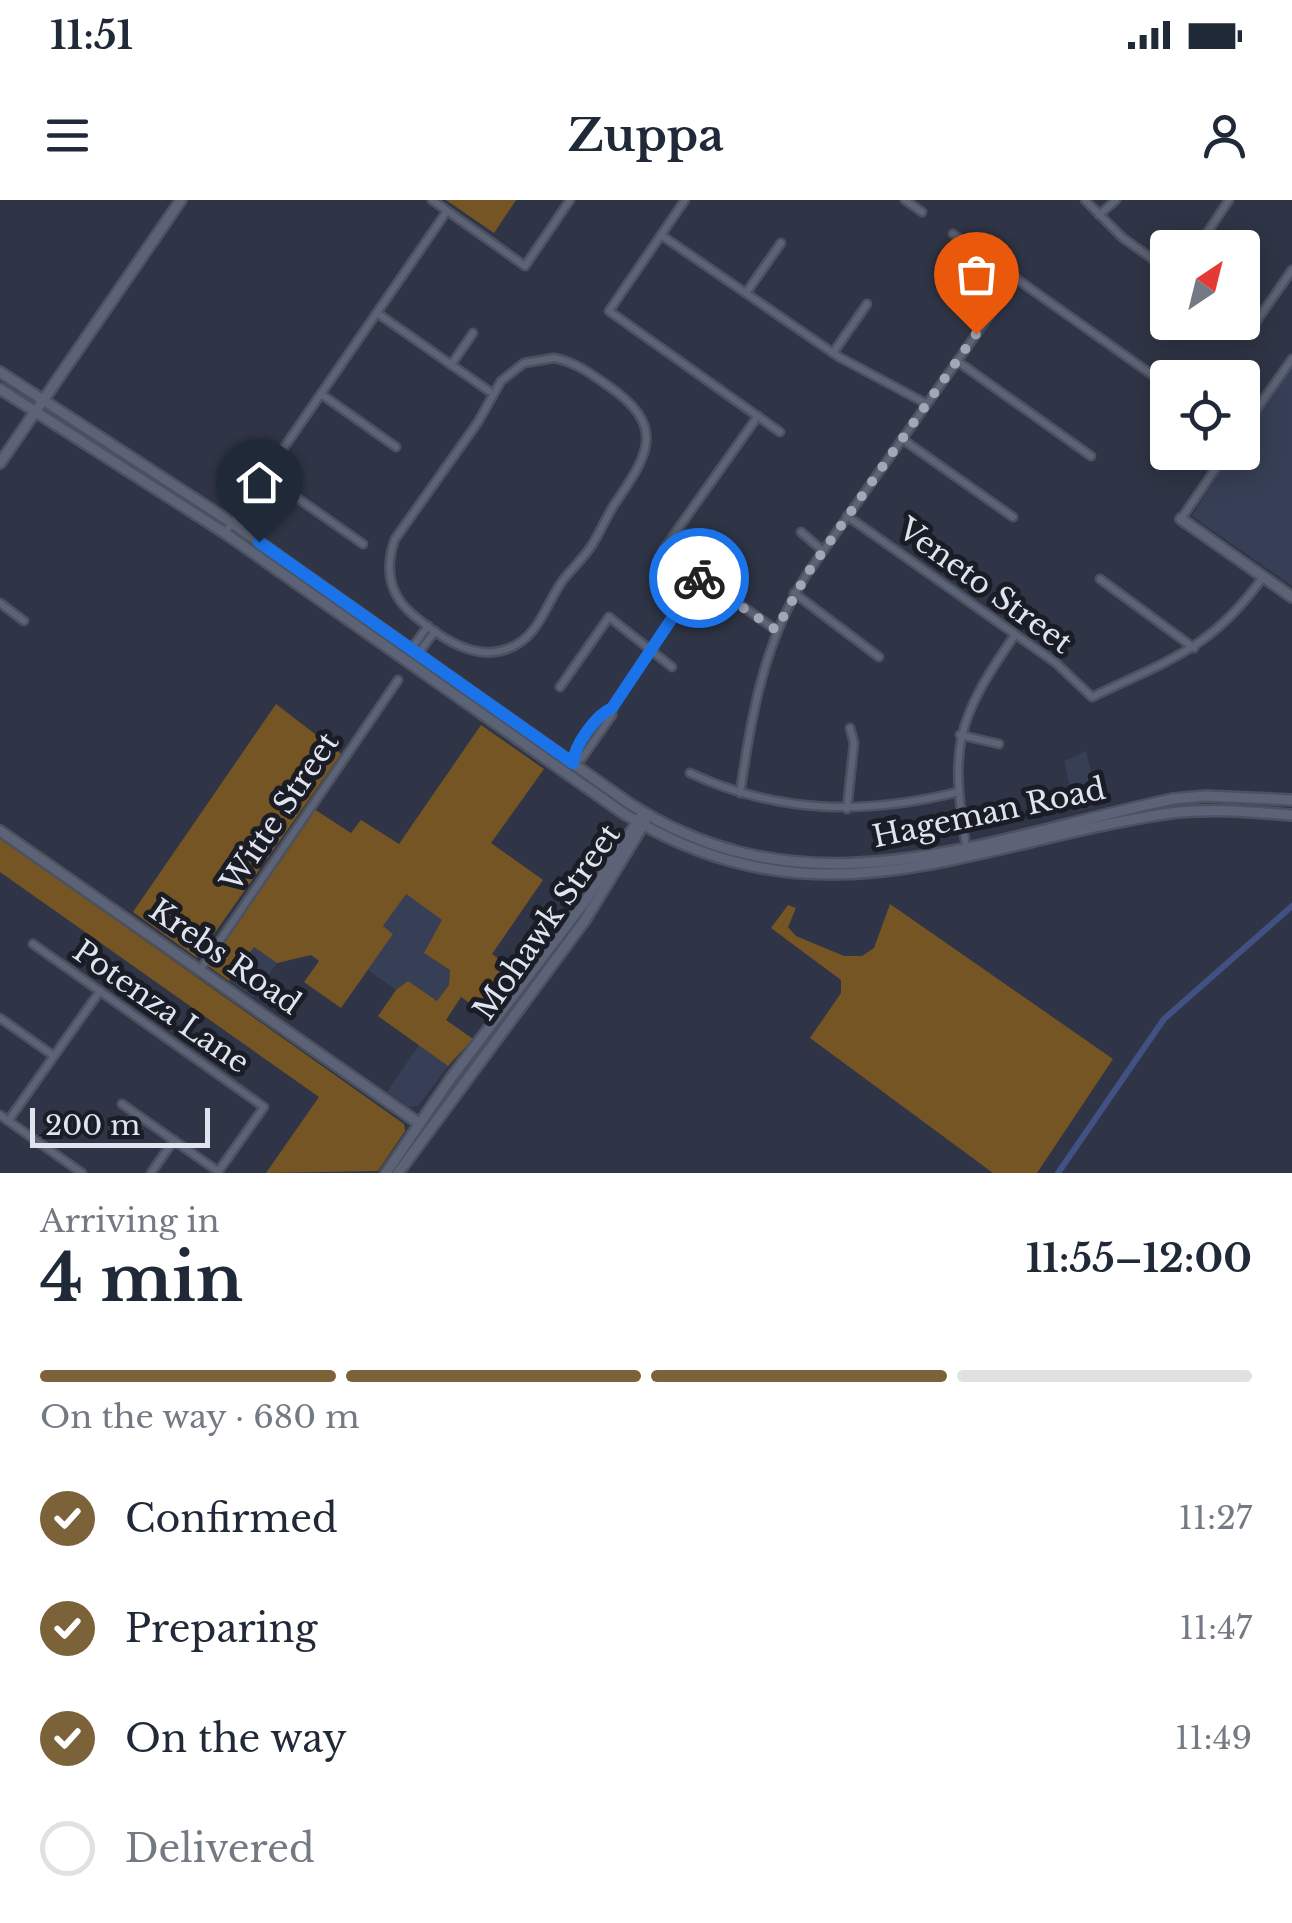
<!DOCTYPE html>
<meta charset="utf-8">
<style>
:root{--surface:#fff;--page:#f6f6f7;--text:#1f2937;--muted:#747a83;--line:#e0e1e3;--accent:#7c6239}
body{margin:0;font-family:"Libre Baskerville",serif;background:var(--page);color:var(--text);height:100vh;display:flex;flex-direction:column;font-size:38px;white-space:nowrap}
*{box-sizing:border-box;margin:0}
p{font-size:32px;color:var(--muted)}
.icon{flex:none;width:55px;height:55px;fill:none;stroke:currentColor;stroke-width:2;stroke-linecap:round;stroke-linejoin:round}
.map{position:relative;height:973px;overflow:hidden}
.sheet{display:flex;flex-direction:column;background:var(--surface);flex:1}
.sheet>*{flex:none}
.needle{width:65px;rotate:35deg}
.fabs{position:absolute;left:1150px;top:30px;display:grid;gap:20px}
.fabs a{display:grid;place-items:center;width:110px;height:110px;border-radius:10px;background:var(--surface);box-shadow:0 5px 25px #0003;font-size:50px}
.scale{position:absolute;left:30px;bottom:25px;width:180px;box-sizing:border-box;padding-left:10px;border:5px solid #e0e4ef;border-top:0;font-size:28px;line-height:35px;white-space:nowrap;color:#e0e4ef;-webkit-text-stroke:8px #1a1d25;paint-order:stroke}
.pin{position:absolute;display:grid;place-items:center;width:85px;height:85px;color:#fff;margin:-102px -42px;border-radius:50% 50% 50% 0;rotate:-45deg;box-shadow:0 0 10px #0007}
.pin .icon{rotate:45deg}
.courier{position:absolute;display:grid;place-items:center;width:100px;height:100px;margin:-50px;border:8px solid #1a73e8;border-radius:50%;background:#fff;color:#222;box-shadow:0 2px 12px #0007}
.headline em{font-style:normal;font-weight:700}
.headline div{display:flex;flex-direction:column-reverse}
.headline{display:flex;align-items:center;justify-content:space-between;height:170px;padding:0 40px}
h1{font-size:65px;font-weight:700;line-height:75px}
.bar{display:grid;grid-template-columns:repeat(4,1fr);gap:15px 10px;align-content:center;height:120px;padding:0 40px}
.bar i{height:12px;border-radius:8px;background:var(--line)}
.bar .current{background:var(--accent)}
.bar p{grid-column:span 4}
ol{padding:0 40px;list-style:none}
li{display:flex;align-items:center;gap:30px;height:110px}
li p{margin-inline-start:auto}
li .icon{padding:10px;border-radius:50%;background:var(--accent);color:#fff;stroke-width:4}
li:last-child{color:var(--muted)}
li i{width:55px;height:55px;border:5px solid var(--line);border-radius:50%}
.status{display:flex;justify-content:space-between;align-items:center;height:70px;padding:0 50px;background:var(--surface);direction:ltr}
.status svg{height:28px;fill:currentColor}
header{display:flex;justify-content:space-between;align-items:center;height:130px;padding:0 40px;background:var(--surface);font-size:45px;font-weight:700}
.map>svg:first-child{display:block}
</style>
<div class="status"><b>11:51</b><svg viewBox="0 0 49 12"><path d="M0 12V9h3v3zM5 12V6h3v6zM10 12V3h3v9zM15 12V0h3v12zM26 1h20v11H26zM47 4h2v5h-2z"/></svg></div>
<header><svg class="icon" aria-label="menu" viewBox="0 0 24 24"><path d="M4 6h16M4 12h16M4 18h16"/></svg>Zuppa<svg class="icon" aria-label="person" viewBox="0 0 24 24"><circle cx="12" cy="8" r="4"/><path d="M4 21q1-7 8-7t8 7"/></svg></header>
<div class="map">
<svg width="1292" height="973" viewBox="0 0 1292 973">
<rect width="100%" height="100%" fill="#2f3546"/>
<g fill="#373f56">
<polygon points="1292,160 1292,386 1192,316 1231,253 1242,252 1243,234"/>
<polygon points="1086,551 1099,605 1076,611 1064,561"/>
<polygon points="405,693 443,720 450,770 449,785 437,801 408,781 396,790 368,770 393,734 383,726"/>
<polygon points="254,747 277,763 253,797 230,781"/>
<polygon points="419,845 448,866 418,906 409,907 387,892"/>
</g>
<g fill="#765524">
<polygon points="446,0 516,0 494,33"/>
<polygon points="276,504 341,554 197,758 133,712"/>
<polygon points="481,525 544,569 491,643 543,680 492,754 520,774 490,817 461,797 446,820 473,839 448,866 378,816 396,790 408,781 437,801 449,785 450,770 424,753 442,720 406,694 383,726 393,734 341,808 304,782 319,761 311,755 277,763 254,747 229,781 208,766 314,609 351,633 361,620 399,644"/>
<polygon points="0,638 404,924 405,931 378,971 266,973 319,897 0,672"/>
<polygon points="890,704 1113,859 1037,973 993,973 810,838 841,793 841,780 771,728 788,705 796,708 788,727 796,736 844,756 862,756 874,748"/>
</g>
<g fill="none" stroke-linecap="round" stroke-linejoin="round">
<polyline stroke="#425184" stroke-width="6" points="1058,973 1164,819 1292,706"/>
<g stroke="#4b515f" stroke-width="11">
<g id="street">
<polyline points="432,0 525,66 570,0"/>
<polyline points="685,0 609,111 780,232"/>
<polyline points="905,0 922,12"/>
<polyline points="1085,0 1123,38 1168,70"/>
<polyline points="1099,15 1116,0"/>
<polyline points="953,34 1168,186"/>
<polyline points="661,35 839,157 927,204"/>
<polyline points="1197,48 1229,0"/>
<polyline points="746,93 781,43"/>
<polyline points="377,113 489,191"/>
<polyline points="1242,122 1251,129 1292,70"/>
<polyline points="833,153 867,104"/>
<path d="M 554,158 C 575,162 590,173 607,185 C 669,227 647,256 614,305 C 606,318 600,332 592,345 C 584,358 572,368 563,380 C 545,405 539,438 507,449 C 473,462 437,435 412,414 C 388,393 385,367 395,339 L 478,222 L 501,181 L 524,163 Z"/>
<polyline points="957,161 1091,256"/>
<polyline points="451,165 473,133"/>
<polyline points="321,194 396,247"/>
<polyline points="758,216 663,350 776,430"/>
<polyline points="1242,230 1292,159"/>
<polyline points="902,239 1013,317"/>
<polyline points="266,276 363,344"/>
<path d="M 847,316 L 1056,463 L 1092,497 C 1168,460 1212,449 1263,377"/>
<polyline points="1181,319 1227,252"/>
<polyline points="801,332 823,351"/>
<polyline points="225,333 447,11"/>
<polyline points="1100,379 1194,448"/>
<polyline points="794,393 879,457"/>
<polyline points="0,403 24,421"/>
<polyline points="411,449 428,426"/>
<polyline points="418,454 435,431"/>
<polyline points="560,487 609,417 672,467"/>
<polyline points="960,535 999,544"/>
<polyline points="573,563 582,558 612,515 612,508 700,376"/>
<path d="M 573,563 C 574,545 596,515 612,508"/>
<path d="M 690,573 C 778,614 865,615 958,592"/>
<path d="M 740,593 C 752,514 763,443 807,374 L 1016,78"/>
<polyline points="847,609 854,543 850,528"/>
<path d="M 967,652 C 950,548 954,522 1015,435"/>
<polyline points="33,744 264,907 218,972"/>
<polyline points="200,770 398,480"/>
<polyline points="0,818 54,856"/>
<polyline points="122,904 219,972"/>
<polyline points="0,915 82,973"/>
<polyline points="8,921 100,791"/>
<polyline points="151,973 174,940"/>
</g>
</g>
<g stroke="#4b515f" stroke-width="14">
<g id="secondary">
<path d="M 0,172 L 232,323 L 630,604 C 810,720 986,638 1173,599 L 1205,596 L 1292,600"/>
<path d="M 0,189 L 225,333 L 623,613 C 820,734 969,643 1170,613 C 1210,608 1252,612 1292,615"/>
<polyline points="0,263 181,0"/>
<polyline points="1181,319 1292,397"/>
<polyline points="0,631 420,924"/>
<polyline points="386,973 451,878 586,700 640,618"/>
<polyline points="398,973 585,720 645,622"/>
</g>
</g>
<use href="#street" stroke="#5d6376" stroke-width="6"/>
<use href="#secondary" stroke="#5d6376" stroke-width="9"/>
</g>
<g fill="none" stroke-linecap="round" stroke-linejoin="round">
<polyline stroke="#a2a7b4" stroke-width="10" stroke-dasharray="0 18" points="699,378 776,430 807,374 976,134"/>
<path stroke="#1a73e8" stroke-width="12" d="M 259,342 L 573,563 C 574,545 596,515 612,508 L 699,378"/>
</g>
<g text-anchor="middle" stroke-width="10" stroke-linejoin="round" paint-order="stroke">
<g font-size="30" fill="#e0e4ef" stroke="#1a1d25">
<text transform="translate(985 386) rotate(36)" y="10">Veneto Street</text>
<text transform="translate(280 612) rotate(-56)" y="10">Witte Street</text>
<text transform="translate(989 613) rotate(-12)" y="10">Hageman Road</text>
<text transform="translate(547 722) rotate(-55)" y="10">Mohawk Street</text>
<text transform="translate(225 757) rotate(35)" y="10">Krebs Road</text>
<text transform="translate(161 807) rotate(35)" y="10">Potenza Lane</text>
</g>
</g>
</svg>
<div class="fabs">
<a><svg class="needle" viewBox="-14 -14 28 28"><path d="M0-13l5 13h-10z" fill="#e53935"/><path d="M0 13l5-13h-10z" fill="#747a83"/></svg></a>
<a><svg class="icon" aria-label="locate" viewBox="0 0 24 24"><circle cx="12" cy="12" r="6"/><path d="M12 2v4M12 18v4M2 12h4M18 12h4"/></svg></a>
</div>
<div class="scale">200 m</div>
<div class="pin" style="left:976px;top:134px;background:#ea580c"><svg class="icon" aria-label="bag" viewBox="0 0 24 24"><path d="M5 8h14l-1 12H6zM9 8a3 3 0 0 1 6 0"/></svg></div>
<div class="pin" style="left:259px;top:342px;background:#1f2937"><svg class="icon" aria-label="home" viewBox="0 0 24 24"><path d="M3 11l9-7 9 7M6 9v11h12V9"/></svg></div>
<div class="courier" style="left:699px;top:378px"><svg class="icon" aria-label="bike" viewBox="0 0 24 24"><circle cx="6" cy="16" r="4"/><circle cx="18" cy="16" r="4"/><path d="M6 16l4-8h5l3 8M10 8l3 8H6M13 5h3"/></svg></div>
</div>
<section class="sheet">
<div class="headline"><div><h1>4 min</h1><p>Arriving in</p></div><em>11:55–12:00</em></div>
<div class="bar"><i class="current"></i><i class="current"></i><i class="current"></i><i></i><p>On the way · 680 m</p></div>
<ol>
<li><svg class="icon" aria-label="check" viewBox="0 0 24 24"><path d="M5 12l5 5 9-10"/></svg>Confirmed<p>11:27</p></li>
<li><svg class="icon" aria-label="check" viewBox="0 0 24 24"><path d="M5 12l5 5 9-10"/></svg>Preparing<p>11:47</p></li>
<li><svg class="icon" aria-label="check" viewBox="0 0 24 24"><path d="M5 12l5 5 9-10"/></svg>On the way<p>11:49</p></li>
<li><i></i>Delivered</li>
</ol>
</section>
